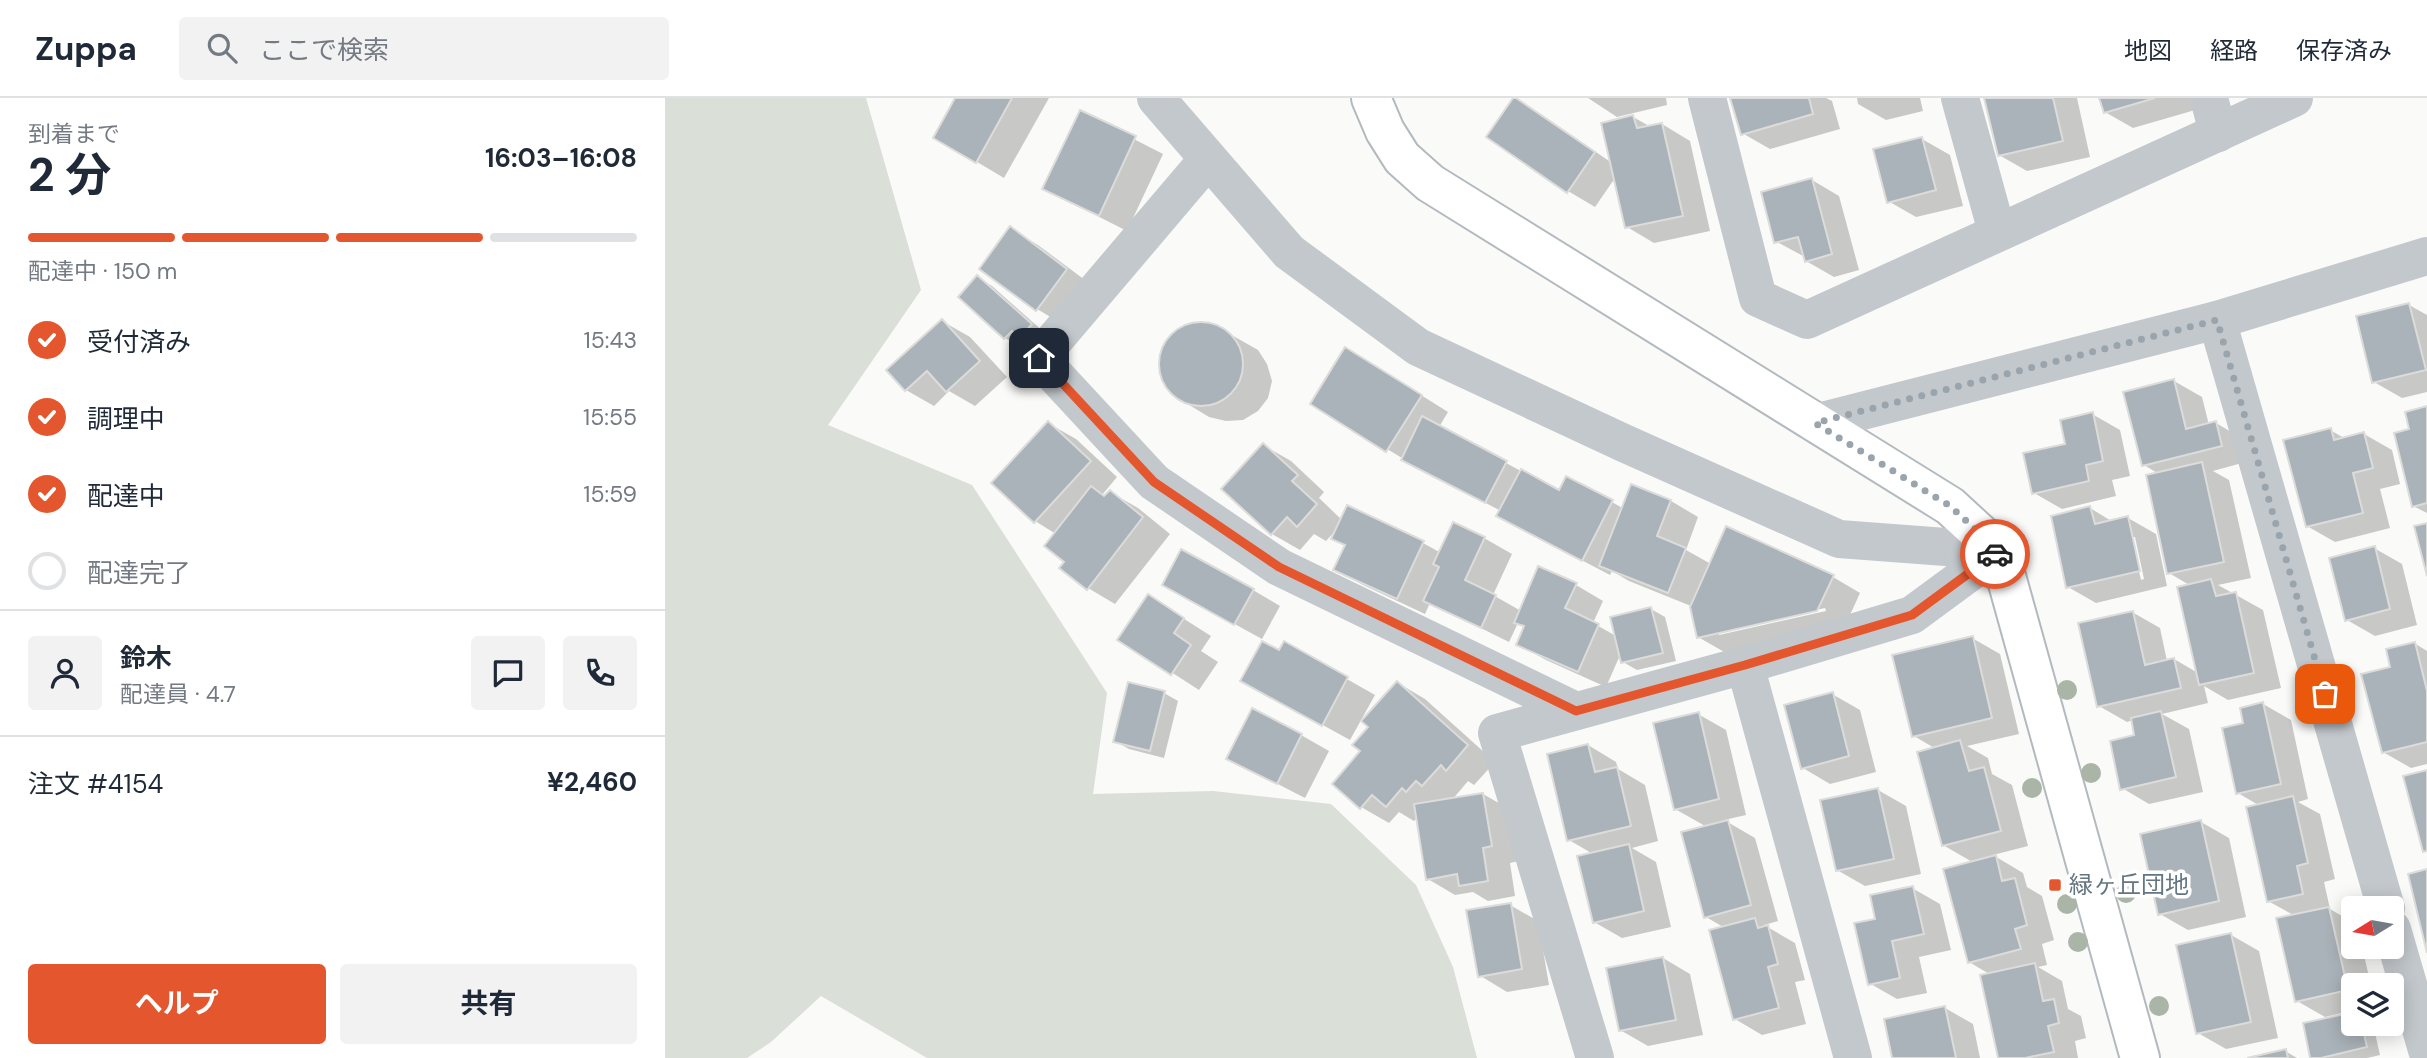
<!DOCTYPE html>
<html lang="ja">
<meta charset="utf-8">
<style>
:root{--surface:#fff;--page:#f2f2f3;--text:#1f2937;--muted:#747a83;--line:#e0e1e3;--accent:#e4572e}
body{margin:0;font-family:"DM Sans","Noto Sans JP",sans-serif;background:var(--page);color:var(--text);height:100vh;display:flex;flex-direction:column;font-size:26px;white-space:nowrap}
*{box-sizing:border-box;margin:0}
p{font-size:23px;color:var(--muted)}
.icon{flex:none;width:38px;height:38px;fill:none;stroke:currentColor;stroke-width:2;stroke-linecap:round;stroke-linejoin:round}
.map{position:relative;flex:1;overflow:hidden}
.panel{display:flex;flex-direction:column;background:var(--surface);width:665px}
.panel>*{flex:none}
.needle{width:46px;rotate:259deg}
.tools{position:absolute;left:1676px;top:798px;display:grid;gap:14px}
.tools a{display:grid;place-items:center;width:63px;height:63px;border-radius:7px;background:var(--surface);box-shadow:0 4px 18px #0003;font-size:35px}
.pin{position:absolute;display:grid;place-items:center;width:60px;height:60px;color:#fff;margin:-30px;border-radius:14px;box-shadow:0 4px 10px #0006}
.courier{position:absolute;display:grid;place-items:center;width:70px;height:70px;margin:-35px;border:5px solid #e4572e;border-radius:50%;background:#fff;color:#222;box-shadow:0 2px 9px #0007}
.summary em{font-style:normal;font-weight:700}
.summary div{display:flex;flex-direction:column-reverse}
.summary{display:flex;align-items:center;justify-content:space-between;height:119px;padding:0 28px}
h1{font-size:46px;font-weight:700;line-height:52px}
.bar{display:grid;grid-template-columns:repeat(4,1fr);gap:10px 7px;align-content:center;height:84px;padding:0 28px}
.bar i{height:9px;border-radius:5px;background:var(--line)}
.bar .current{background:var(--accent)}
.bar p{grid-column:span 4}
.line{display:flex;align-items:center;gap:18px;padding:0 28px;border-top:2px solid var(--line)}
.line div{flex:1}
.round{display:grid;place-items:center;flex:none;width:74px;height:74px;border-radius:7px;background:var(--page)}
ol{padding:0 28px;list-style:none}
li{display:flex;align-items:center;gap:21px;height:77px}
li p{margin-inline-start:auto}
li .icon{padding:7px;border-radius:50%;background:var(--accent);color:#fff;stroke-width:4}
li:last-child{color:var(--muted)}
li i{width:38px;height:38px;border:4px solid var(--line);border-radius:50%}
.cta{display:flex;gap:14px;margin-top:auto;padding:14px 28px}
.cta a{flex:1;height:80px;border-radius:7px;background:var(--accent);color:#fff;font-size:28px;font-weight:700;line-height:80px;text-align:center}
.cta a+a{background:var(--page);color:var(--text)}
header{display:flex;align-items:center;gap:42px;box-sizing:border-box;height:98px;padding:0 35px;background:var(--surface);border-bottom:2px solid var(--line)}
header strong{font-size:33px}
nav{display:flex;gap:38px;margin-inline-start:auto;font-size:24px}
.search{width:490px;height:63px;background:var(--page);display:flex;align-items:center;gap:18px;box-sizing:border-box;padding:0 24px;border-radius:7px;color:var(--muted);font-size:26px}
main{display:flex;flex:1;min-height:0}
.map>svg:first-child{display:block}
</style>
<header>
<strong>Zuppa</strong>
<div class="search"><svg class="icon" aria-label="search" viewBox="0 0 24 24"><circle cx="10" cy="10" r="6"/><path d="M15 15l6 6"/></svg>ここで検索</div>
<nav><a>地図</a><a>経路</a><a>保存済み</a></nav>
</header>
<main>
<section class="panel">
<div class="summary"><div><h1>2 分</h1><p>到着まで</p></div><em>16:03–16:08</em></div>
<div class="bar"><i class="current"></i><i class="current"></i><i class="current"></i><i></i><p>配達中 · 150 m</p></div>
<ol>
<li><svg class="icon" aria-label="check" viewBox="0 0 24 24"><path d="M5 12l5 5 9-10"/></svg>受付済み<p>15:43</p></li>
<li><svg class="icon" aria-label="check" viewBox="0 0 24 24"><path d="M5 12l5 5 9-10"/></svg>調理中<p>15:55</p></li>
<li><svg class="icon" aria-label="check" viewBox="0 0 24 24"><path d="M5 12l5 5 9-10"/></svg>配達中<p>15:59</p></li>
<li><i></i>配達完了</li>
</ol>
<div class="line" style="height:126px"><a class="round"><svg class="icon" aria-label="person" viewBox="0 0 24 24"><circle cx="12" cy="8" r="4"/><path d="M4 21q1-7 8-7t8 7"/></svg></a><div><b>鈴木</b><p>配達員 · 4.7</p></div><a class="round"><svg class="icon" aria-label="chat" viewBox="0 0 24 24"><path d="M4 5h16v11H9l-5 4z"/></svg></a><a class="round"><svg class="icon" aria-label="phone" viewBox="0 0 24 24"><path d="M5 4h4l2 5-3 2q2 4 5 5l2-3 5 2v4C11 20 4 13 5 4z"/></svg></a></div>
<div class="line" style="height:91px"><div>注文 #4154</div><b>¥2,460</b></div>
<div class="cta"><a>ヘルプ</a><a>共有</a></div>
</section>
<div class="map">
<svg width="1762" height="960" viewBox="0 0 1762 960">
<rect width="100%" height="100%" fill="#fafaf8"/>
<polygon fill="#dadfd7" points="0,0 201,0 256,192 163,327 307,387 442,595 428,696 548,693 666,706 751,787 788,869 812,960 262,960 156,898 106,944 82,960 0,960"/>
<g fill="#0003" fill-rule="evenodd">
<polygon points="292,0 384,0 339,80 270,39"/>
<polygon points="923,0 1001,0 1002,7 952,19"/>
<polygon points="1067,0 1161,0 1167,3 1175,31 1105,51 1077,35"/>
<polygon points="1192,0 1255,0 1258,13 1221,22 1193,6"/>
<polygon points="1321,0 1412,0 1425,59 1362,73 1334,57"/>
<polygon points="1436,0 1535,0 1537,10 1468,30 1440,14"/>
<polygon points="849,1 877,17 947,65 968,19 986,29 997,26 1025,43 1045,133 989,145 962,129 950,80 930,109 903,93"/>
<polygon points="416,14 498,56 462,133 379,91"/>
<polygon points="1257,41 1285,57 1298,108 1251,119 1223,103"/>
<polygon points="1147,82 1174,98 1194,172 1169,179 1141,163 1140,159 1110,143"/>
<polygon points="346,131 373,147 428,188 399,227 372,211"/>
<polygon points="313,180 327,188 380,235 370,246 360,241 354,248 340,240 295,199"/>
<polygon points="1744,207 1762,217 1762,294 1737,300 1709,284"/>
<polygon points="277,223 305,239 342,279 310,308 284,293 269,308 241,292 224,272"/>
<polygon points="532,225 549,227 593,252 602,266 607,283 603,300 593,313 578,322 561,323 544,319 516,302 503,290 496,275 496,257 503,242 516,230"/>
<path d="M 708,267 L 783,314 L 774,329 L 895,394 L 947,404 L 959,411 L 967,388 L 1006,403 L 1033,419 L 1021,452 L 1046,466 L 1168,479 L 1195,495 L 1180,528 L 1061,555 L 1033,539 L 1026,508 L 964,483 L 947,473 L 945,477 L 861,433 L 836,413 L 750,368 L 647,305 ZM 1160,510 L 1161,513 L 1054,537 L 1054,533 Z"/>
<polygon points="1509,283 1537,299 1544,327 1551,325 1578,341 1584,363 1548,373 1564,382 1586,480 1553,487 1598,512 1616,590 1563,602 1539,588 1543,605 1497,616 1524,631 1538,694 1484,706 1457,690 1471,639 1468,622 1462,624 1434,608 1467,514 1495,530 1502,563 1509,561 1533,575 1526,488 1504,475 1494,376 1479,367"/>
<polygon points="1762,310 1762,415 1748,408 1746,332"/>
<polygon points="1427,316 1455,332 1465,378 1447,382 1451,398 1397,411 1369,395 1402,347"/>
<polygon points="383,325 411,341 452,379 437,397 441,399 445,394 473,410 505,436 450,506 423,490 402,464 391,436 370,423"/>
<polygon points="1665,332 1681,341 1699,336 1727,352 1735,386 1715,391 1725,430 1670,444 1642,428"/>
<polygon points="598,347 626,363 659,394 654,400 677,422 758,445 776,455 819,440 847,456 828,497 856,513 911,487 938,503 928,525 951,538 986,511 1000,519 1011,563 972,572 958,564 956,555 941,589 881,562 853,546 860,529 853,525 844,544 765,505 760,516 698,487 670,471 681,448 669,441 673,430 661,443 649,436 635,452 607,436"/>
<path d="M 1425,410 L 1448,424 L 1463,420 L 1491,436 L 1502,488 L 1431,505 L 1403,489 ZM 1466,439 L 1470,439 L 1479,481 L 1476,482 Z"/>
<polygon points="1709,450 1737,466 1752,527 1710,538 1682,522"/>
<polygon points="588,492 615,508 597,541 526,502"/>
<polygon points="483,498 546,538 536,553 553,564 534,592 455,541"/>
<polygon points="1307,540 1335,556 1354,636 1302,648 1323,660 1327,676 1347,687 1363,748 1328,757 1358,775 1362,789 1377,798 1389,842 1377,846 1382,867 1373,869 1397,883 1403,911 1416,918 1421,940 1410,943 1413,960 1334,960 1326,877 1304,864 1309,765 1278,747 1271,651 1249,638"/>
<polygon points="1749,545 1762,553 1762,666 1746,670 1718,654 1727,571"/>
<polygon points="620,546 710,597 685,642 605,598 615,554"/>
<polygon points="733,585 760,601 830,664 809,687 803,683 787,702 818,696 846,712 854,763 845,765 850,798 823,803 808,794 790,797 763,781 753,719 749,723 734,714 724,725 696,709 698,653 705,629"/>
<polygon points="499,595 513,603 499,660 464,651 450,643"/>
<polygon points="1167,596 1195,612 1211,674 1165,686 1138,670"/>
<polygon points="1598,606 1626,622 1643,701 1633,704 1655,716 1670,781 1659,784 1665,811 1689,825 1689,849 1697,849 1706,887 1689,887 1689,912 1660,919 1632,903 1630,818 1603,803 1595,708 1573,695 1580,626"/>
<polygon points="1033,616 1061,632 1081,717 1059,722 1090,740 1113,823 1099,827 1130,845 1140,882 1130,884 1141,926 1097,937 1070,921 1060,830 1041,819 1042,729 1010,711"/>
<polygon points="636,637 664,653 640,700 564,661"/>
<polygon points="923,647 951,664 953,671 980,687 993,743 967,750 991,764 1006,829 957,840 929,824 928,756 904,742"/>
<polygon points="1213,692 1241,708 1256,776 1200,788 1172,772"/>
<polygon points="1536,724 1564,740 1581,819 1523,832 1495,816"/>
<polygon points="1247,790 1275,806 1286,852 1254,859 1262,895 1232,901 1204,885 1212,822"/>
<polygon points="845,807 873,823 884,887 842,894 814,877"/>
<polygon points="1566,837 1594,853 1613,940 1561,951 1533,935"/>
<polygon points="998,860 1025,876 1038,937 983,948 955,932"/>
<polygon points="1280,910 1308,926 1315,960 1229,960"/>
<polygon points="1689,926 1708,926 1715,957 1702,960 1647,960"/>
<polygon points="1620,953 1632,960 1590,960"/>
</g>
<g fill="#aab3b9" stroke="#dcdcda" stroke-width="2">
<polygon points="290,0 347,0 311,65 268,40"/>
<polygon points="848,0 851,0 930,54 902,95 821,39"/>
<polygon points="1065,0 1144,0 1148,16 1076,37"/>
<polygon points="1319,0 1388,0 1398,43 1333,58"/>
<polygon points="1434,0 1490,0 1439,15"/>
<polygon points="415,12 471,38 434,118 377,91"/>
<polygon points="968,17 972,30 997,25 1018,118 960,130 936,25"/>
<polygon points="1257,39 1271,92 1222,105 1208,51"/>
<polygon points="1147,80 1167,156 1140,164 1133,139 1109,145 1096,94"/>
<polygon points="345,128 402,171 371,213 314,171"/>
<polygon points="312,177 367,226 355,240 347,233 339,241 293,199"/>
<polygon points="1744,205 1761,272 1707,285 1691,218"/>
<polygon points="277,221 315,263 281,294 262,273 240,293 221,272"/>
<circle cx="536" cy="266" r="42"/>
<polygon points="680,249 757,297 721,354 645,306"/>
<polygon points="1509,281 1521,331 1551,323 1557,348 1477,368 1458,294"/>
<polygon points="1762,308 1762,405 1747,409 1729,335 1744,331 1740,314"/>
<polygon points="1428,314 1438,363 1421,367 1424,383 1367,396 1358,355 1400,346 1395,322"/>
<polygon points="757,318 842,363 820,405 736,362"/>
<polygon points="383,323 426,363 369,425 326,385"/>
<polygon points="1666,330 1669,342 1699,334 1708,370 1688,375 1698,415 1641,429 1618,342"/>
<polygon points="598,345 633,377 627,383 652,406 632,429 622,419 606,437 556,391"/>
<polygon points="1537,364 1559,464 1502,476 1481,377"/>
<polygon points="856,371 894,392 901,378 948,402 917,463 831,418"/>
<polygon points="966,386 1006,402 992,438 1021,450 1003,495 934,468"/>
<polygon points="426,388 439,398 445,392 478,419 422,492 394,470 399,464 379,448"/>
<polygon points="682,407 759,443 732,501 668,472 680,447 666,441"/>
<polygon points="1425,408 1430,426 1463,418 1475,473 1401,490 1386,418"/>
<polygon points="788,424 820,439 800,482 831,497 816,530 758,503 774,469 768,466"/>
<polygon points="1762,425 1762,478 1749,428"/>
<polygon points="1061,428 1169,477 1152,513 1032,540 1025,509"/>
<polygon points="1710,448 1725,511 1680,523 1664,460"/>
<polygon points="516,451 589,491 569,527 497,487"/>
<polygon points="873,468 912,485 900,510 934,526 913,574 851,547 859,528 849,525"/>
<polygon points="1546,481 1551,498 1571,494 1589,575 1534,587 1512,489"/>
<polygon points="483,496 519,520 509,535 526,547 506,577 452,542"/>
<polygon points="986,509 998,555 956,565 945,519"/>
<polygon points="1468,513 1480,567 1509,560 1516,590 1432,609 1413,525"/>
<polygon points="1308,538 1327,620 1247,639 1227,557"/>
<polygon points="597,543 614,552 619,543 683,579 657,628 575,583"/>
<polygon points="1750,544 1762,593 1762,644 1717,655 1696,576 1725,569 1721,551"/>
<polygon points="732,583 803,647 781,673 776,667 757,688 751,683 741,694 737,690 721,709 707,697 695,711 667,686 695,653 687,647 703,629 696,623"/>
<polygon points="463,584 500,593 485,653 448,644"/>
<polygon points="1168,594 1184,658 1136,671 1119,607"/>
<polygon points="1598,604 1616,686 1571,696 1557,630 1578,625 1575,610"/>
<polygon points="587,610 637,636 612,686 561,661"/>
<polygon points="1496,613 1511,679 1455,692 1445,643 1469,637 1466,620"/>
<polygon points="1034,614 1054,701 1009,712 988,625"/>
<polygon points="1295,642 1304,673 1319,669 1336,733 1277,748 1252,654"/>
<polygon points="923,646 930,674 952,669 966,728 902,743 882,656"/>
<polygon points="1762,672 1762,753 1758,754 1738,678"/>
<polygon points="1213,690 1229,761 1171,773 1155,702"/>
<polygon points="818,695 827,748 818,750 823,783 794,788 792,776 761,782 749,706"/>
<polygon points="1628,698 1643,765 1632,768 1638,796 1602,804 1581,709"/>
<polygon points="1063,722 1086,807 1039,820 1016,734"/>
<polygon points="1536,722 1554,803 1493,817 1475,736"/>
<polygon points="964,746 979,813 928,825 912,758"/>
<polygon points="1331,757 1337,783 1350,780 1362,827 1350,831 1356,851 1303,865 1278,771"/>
<polygon points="1762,771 1762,855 1743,776"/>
<polygon points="1248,788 1259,836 1227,843 1235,880 1203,887 1189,825 1210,821 1205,797"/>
<polygon points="846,805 857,871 813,879 801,812"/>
<polygon points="1664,809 1683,892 1630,904 1611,820"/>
<polygon points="1090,820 1093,830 1103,827 1113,866 1103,869 1114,910 1068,922 1044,832"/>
<polygon points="1566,835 1586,924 1531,936 1511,847"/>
<polygon points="998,859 1011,922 954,933 941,870"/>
<polygon points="1370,865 1378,903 1389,901 1394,925 1383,928 1389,954 1360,960 1333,960 1315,877"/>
<polygon points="1280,908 1291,960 1227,960 1219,921"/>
<polygon points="1689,914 1689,926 1697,926 1702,949 1656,960 1645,960 1638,925"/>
<polygon points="1621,951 1623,960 1582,960"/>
</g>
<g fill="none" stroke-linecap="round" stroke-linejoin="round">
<g stroke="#b3babf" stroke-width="42">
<polyline id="secondary" points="706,0 720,33 737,60 765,85 1285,408 1334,453 1475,960"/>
</g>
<g stroke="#c3c8cc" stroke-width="38">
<polyline points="491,0 624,154 753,249 961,346 1174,441 1334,453"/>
<polyline points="1042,0 1093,200 1142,222 1629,0"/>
<polyline points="1295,0 1332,134"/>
<polyline points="1544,0 1553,35"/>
<polyline points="543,61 374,260 489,384 614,469 911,613"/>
<polyline points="1552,222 1721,810"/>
<polyline points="1150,325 1552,222 1762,158"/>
<polyline points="1080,567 1188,960"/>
<polyline points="1727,831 1762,952"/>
<polyline points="930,960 832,635 1080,567 1247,517 1334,453"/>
</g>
<use href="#secondary" stroke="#fff" stroke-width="38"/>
</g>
<g fill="#aab4a7">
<circle cx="1402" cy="592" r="10"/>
<circle cx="1426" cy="675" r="10"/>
<circle cx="1367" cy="690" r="10"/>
<circle cx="1461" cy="795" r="10"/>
<circle cx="1402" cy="806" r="10"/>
<circle cx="1413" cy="844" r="10"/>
<circle cx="1494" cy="908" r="10"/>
</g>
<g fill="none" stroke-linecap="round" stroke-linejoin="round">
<polyline stroke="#99a4ac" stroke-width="7" stroke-dasharray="0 12.6" points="1330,456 1334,453 1285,408 1150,325 1552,222 1660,596"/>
<polyline stroke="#e4572e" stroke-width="9" points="374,260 489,384 614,469 911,613 1080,567 1247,517 1330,456"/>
</g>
<rect fill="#e4572e" stroke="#fff" stroke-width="2.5" x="1383" y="780" width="14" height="14" rx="3.5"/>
<g text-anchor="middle" stroke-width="7" stroke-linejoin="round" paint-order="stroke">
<g font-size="24" fill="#657683" stroke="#fff" text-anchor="start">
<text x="1404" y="795">緑ヶ丘団地</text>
</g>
</g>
</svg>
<div class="tools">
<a><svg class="needle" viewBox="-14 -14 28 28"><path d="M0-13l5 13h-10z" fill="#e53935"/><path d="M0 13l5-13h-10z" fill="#747a83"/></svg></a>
<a><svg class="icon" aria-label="layers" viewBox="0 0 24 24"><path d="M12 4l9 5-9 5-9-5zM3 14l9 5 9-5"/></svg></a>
</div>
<div class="pin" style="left:1660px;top:596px;background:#ea580c"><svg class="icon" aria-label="bag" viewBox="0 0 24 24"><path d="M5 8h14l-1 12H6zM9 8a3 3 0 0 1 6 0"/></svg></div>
<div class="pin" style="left:374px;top:260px;background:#1f2937"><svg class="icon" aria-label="home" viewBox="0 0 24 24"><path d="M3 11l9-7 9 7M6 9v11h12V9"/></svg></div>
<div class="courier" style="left:1330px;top:456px"><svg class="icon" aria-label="car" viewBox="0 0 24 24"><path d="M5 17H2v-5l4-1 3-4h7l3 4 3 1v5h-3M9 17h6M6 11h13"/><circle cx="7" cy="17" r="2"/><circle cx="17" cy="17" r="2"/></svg></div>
</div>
</main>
